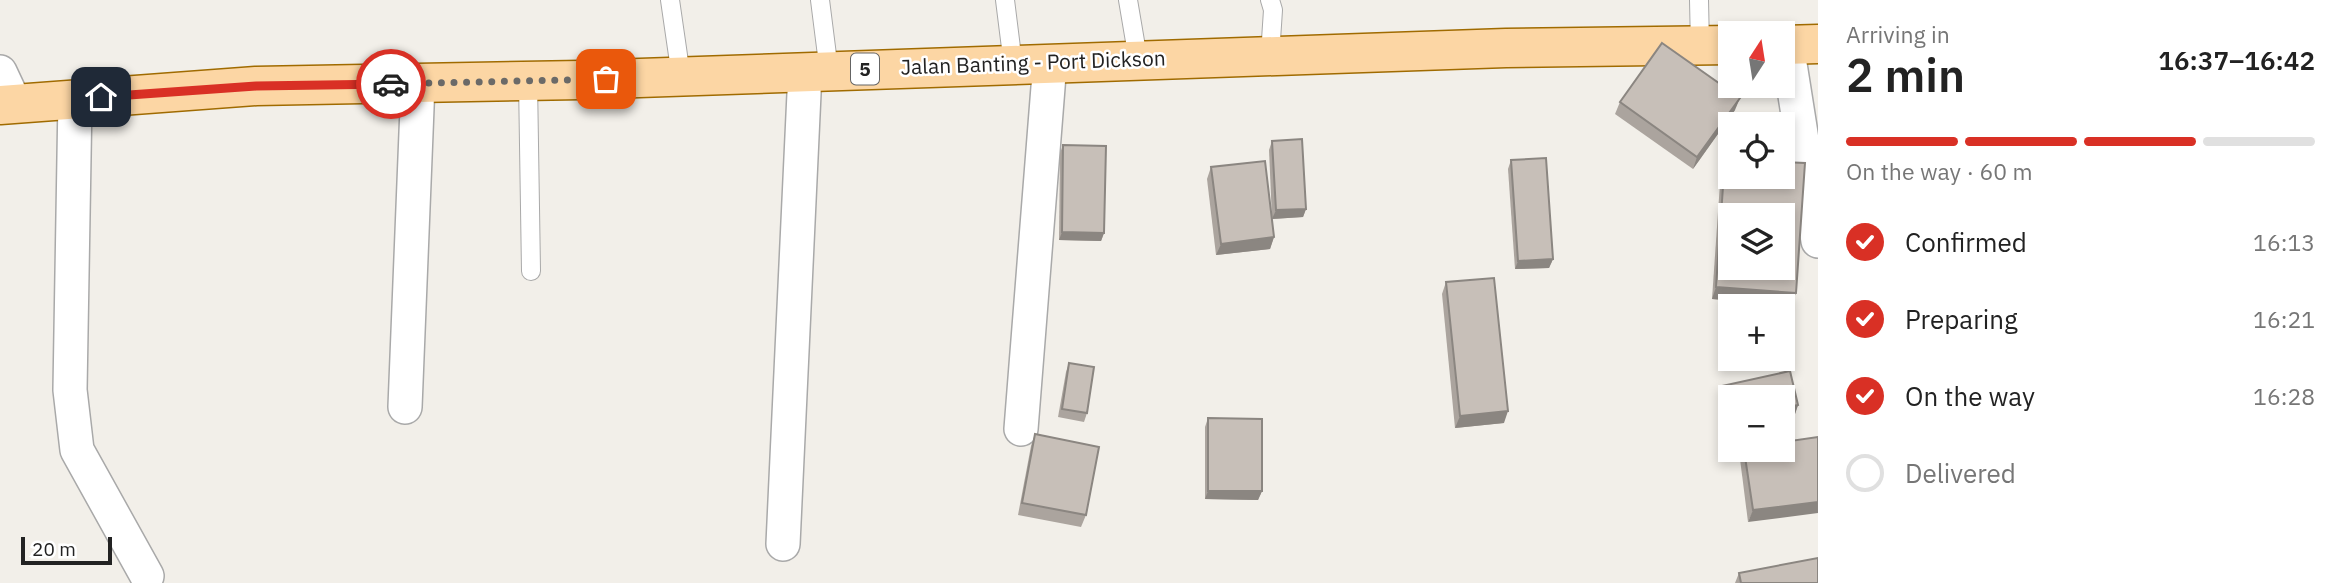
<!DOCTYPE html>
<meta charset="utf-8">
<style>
:root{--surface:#fff;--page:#f6f6f6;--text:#222;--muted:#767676;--line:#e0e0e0;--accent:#d93025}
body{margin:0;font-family:"IBM Plex Sans",sans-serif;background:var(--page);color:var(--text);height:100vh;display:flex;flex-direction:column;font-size:26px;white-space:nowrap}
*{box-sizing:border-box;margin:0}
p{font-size:23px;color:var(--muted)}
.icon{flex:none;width:38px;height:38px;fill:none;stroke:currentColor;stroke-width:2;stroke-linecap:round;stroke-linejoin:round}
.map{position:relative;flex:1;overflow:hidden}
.side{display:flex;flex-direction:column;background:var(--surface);width:525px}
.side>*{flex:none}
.needle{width:46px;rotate:12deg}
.fabs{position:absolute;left:1718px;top:21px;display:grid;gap:14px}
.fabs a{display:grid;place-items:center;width:77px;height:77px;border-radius:0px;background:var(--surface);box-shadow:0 4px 10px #0003;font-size:35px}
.scale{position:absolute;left:21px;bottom:18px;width:91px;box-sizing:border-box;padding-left:7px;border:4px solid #222;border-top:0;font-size:19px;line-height:24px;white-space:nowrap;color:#222;-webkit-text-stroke:5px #fff;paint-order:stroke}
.pin{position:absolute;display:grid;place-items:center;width:60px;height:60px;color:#fff;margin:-30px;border-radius:14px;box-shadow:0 4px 10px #0006}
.courier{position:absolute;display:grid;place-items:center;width:70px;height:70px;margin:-35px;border:5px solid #d93025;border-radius:50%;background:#fff;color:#222;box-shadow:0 2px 9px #0007}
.summary em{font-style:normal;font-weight:600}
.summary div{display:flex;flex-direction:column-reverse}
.summary{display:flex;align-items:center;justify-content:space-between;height:119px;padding:0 28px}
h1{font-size:46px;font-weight:600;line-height:52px}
.bar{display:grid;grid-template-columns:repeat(4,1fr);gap:10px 7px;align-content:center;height:84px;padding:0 28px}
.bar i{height:9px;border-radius:5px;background:var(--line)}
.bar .current{background:var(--accent)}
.bar p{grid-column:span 4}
ol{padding:0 28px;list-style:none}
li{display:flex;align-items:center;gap:21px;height:77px}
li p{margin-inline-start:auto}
li .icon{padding:7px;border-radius:50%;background:var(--accent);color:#fff;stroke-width:4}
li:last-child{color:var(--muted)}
li i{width:38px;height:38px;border:4px solid var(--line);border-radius:50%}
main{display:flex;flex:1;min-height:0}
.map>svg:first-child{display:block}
</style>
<main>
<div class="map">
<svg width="1818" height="583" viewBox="0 0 1818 583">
<rect width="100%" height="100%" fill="#f2efe9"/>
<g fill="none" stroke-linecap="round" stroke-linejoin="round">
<g stroke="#a9a9a9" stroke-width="20">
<g id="service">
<polyline points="670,0 681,76"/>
<polyline points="820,0 829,71"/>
<polyline points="1005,0 1013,64"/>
<polyline points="1128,0 1138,59"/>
<polyline points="1699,0 1700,46"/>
<polyline points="1270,55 1273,10 1270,0"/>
<polyline points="528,81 531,271"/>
</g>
</g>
<g stroke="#a9a9a9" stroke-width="36">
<g id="minor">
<polyline points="1787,45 1818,241"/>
<polyline points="0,72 15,104"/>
<polyline points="75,99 70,390 77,450 147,576"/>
<polyline points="405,407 418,83"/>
<polyline points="1021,429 1050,62"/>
<polyline points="783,544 805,72"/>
</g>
</g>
<g stroke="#a06b00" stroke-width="41">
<g id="primary">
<polyline points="1783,45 1818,44"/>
<polyline points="0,105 256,86 581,80 1506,48 1731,45"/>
</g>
</g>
<use href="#service" stroke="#fff" stroke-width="18"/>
<use href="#minor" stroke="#fff" stroke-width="33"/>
<use href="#primary" stroke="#fcd6a4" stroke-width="38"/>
</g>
<g fill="#aba49e">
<polygon points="1620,102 1735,110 1693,169 1615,114"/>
<polygon points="1272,141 1306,209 1303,217 1272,219 1269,150"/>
<polygon points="1063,145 1104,233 1101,241 1059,240 1060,153"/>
<polygon points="1725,158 1791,305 1712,299 1721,169"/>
<polygon points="1511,160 1553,259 1549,268 1515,269 1508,169"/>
<polygon points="1211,167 1274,237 1270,249 1216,255 1207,179"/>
<polygon points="1446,282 1504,423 1455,428 1442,294"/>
<polygon points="1069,363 1087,413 1084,422 1058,417 1066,372"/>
<polygon points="1722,386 1798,405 1795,414 1731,397 1731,428 1727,429 1719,394"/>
<polygon points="1208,418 1262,491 1258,500 1205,499 1205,427"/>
<polygon points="1035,434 1086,515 1081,527 1018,515 1031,446"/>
<polygon points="1743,450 1783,450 1748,522 1740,459"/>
<polygon points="1739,573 1818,583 1735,583"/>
</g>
<g fill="#8b8681">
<polygon points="1740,98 1735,110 1693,169 1697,157"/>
<polygon points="1306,209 1303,217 1272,219 1276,210"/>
<polygon points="1062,232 1104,233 1101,241 1059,240"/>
<polygon points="1274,237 1270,249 1216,255 1221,244"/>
<polygon points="1553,259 1549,268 1515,269 1518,261"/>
<polygon points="1716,287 1796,293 1791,305 1712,299"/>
<polygon points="1798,405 1795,414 1783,416 1783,408"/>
<polygon points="1508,411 1504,423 1455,428 1460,416"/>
<polygon points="1730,420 1731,420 1731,428 1727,429"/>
<polygon points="1208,491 1262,491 1258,500 1205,499"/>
<polygon points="1818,502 1818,513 1748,522 1753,510"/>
</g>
<g fill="#c7bfb8" stroke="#8b8681" stroke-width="2" fill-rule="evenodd">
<polygon points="1662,43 1740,98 1697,157 1620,102"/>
<polygon points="1302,139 1306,209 1276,210 1272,141"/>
<polygon points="1063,145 1106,146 1104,233 1062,232"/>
<polygon points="1546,158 1553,259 1518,261 1511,160"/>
<path d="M 1725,158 L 1731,158 L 1731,177 L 1783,177 L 1783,162 L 1805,163 L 1796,293 L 1716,287 ZM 1731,215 L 1783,215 L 1783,268 L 1731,268 Z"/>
<polygon points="1265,161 1274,237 1221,244 1211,167"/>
<polygon points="1494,278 1508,411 1460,416 1446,282"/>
<polygon points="1069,363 1094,367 1087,413 1062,409"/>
<polygon points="1790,371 1798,405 1783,408 1783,397 1731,397 1731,420 1730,420 1722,386"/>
<polygon points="1208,418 1262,419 1262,491 1208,491"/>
<polygon points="1035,434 1099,447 1086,515 1022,503"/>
<polygon points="1818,437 1818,502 1753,510 1744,450 1783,450 1783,442"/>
<polygon points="1818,558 1818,583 1741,583 1739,573"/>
</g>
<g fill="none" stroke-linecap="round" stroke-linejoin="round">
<polyline stroke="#6b6a68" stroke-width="7" stroke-dasharray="0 12.6" points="391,84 606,79"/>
<polyline stroke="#d93025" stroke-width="9" points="101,97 256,86 391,84"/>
</g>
<g text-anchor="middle" stroke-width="5" stroke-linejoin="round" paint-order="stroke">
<rect fill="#fff" stroke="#646464" stroke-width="2" x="851" y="53.5" width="28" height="31" rx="5"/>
<g font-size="19" font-weight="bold" fill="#222">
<text x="865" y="76">5</text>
</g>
<g font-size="21" fill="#222" stroke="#fff">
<text transform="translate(1033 63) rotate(-2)" y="7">Jalan Banting - Port Dickson</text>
</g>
</g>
</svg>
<div class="fabs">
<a><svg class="needle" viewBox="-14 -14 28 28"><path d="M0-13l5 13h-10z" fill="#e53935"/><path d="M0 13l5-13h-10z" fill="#767676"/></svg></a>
<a><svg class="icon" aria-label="locate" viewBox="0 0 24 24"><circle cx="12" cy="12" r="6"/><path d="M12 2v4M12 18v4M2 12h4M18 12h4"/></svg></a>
<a><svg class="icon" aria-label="layers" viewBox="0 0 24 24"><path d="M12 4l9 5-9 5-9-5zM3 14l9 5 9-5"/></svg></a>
<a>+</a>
<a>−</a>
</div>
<div class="scale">20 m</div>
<div class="pin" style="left:606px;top:79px;background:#ea580c"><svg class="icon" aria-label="bag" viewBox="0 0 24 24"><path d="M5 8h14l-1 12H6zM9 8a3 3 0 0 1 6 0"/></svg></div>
<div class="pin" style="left:101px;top:97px;background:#1f2937"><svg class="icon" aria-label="home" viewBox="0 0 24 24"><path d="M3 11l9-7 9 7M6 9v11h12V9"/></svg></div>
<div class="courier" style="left:391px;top:84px"><svg class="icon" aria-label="car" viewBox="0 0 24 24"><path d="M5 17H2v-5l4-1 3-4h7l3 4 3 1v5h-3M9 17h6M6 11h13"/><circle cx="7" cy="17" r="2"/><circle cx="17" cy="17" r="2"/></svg></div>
</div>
<section class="side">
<div class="summary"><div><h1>2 min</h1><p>Arriving in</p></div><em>16:37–16:42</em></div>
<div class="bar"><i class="current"></i><i class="current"></i><i class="current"></i><i></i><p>On the way · 60 m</p></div>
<ol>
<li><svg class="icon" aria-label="check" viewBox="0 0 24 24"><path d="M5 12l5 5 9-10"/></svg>Confirmed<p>16:13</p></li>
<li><svg class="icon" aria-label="check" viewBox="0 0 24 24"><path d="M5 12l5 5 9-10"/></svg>Preparing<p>16:21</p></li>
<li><svg class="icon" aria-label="check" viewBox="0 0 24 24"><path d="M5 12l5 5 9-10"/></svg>On the way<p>16:28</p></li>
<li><i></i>Delivered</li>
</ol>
</section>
</main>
